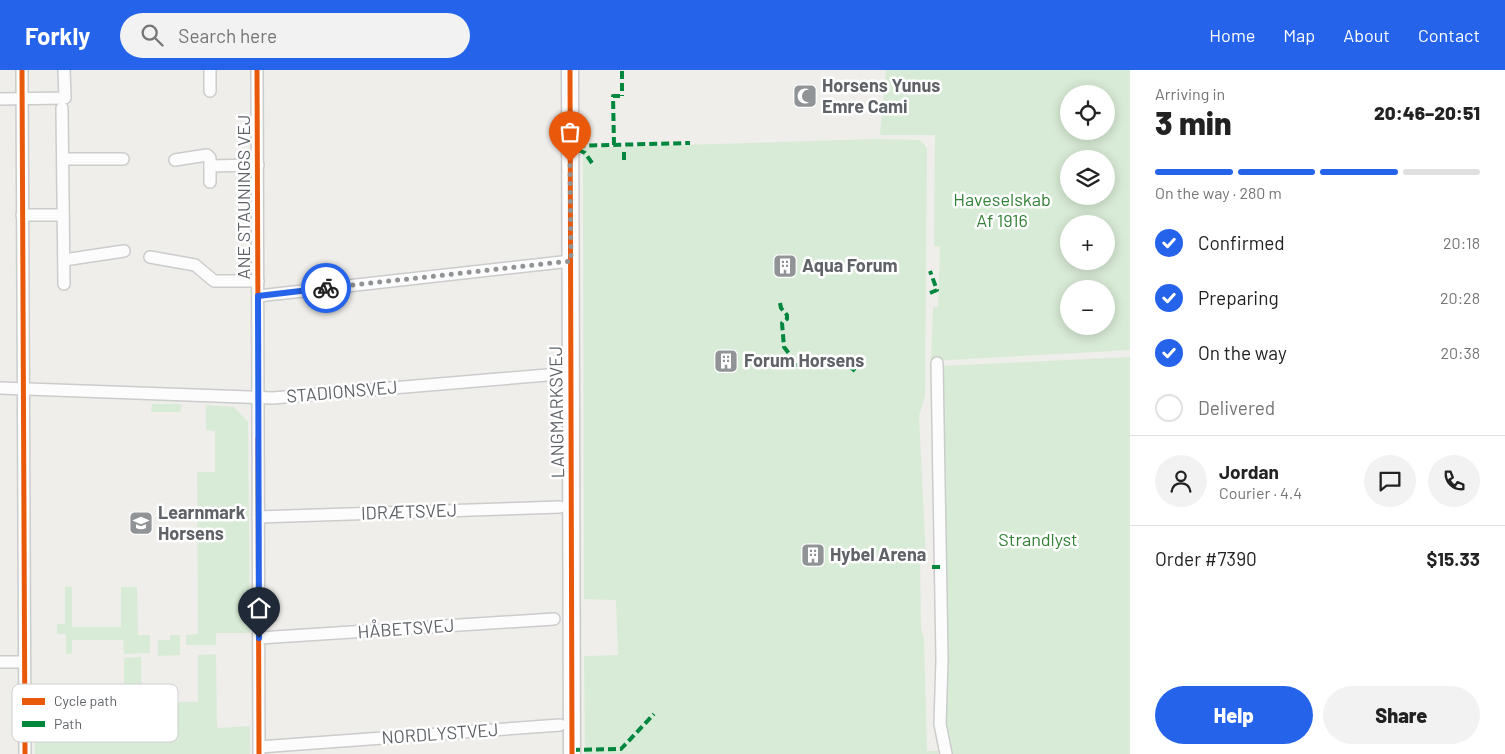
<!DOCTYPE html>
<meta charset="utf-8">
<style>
:root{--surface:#fff;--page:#f2f2f2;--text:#222;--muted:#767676;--line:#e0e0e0;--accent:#2563eb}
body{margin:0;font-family:Barlow,sans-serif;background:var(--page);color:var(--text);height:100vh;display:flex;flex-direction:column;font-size:19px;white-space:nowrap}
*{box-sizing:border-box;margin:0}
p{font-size:16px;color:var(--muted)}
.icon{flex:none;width:28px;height:28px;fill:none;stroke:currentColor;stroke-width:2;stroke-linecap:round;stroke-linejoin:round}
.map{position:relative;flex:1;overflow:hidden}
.side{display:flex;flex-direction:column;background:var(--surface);width:375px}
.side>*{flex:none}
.tools{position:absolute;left:1060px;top:15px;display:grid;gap:10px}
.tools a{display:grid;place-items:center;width:55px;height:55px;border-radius:50%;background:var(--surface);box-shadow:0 2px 12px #0003;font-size:25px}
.pin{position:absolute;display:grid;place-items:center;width:42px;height:42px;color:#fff;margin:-51px -21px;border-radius:50% 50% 50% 0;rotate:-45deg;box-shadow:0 0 5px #0007}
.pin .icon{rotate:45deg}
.courier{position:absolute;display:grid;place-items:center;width:50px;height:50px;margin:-25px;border:4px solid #2563eb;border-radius:50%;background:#fff;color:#222;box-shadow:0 1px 6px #0007}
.headline em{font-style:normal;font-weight:800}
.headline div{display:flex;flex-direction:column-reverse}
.headline{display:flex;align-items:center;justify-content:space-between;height:85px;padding:0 25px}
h1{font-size:32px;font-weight:800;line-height:38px}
.bar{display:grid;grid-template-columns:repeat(4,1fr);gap:8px 5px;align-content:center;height:60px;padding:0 25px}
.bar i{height:6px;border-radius:4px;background:var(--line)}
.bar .on{background:var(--accent)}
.bar p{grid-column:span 4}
.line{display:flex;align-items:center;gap:12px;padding:0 25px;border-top:1px solid var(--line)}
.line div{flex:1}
.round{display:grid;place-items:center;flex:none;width:52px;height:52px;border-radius:26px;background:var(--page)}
ol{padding:0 25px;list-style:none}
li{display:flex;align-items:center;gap:15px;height:55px}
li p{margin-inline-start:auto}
li .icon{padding:5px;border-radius:50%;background:var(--accent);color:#fff;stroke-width:4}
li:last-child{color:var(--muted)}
li i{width:28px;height:28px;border:2px solid var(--line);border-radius:50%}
.button{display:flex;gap:10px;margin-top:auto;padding:10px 25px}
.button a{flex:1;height:58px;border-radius:30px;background:var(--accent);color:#fff;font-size:20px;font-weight:800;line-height:58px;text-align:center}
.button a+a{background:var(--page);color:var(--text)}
header{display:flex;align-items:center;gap:30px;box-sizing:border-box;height:70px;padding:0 25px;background:var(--accent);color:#fff}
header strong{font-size:24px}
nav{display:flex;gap:28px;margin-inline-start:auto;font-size:18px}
.search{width:350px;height:45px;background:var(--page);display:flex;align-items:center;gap:12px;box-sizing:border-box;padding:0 18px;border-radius:28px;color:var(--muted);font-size:19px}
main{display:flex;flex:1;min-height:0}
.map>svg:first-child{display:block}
</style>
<header>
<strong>Forkly</strong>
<div class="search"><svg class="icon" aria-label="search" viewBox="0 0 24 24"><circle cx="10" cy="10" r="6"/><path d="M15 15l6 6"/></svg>Search here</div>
<nav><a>Home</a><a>Map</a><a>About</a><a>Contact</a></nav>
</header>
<main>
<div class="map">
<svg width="1130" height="684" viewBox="0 0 1130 684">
<rect width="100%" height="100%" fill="#efeeea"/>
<g fill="#d8ebd6" fill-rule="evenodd">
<path d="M 886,0 L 1130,0 L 1130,280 L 931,291 L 933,237 L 938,237 L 940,177 L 934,176 L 935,65 L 880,65 ZM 1069,24 L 1106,24 L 1106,61 L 1069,61 ZM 1069,89 L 1106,89 L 1106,126 L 1069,126 ZM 1069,154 L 1106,154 L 1106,191 L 1069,191 ZM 1069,219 L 1106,219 L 1106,256 L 1069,256 Z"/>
<polygon points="877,69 920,70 927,78 925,326 919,346 926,489 920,489 921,559 924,568 927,681 938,681 938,684 585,684 584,586 618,585 616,530 584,529 583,78"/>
<polygon points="1130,287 1130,684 951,684 946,650 945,411 941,296"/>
<polygon points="152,334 181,334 181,342 151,342"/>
<polygon points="206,335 234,337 248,352 250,563 216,563 216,575 186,575 186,565 198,564 197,402 215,402 215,361 206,360"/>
<polygon points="65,516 72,517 72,557 121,557 121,517 137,517 138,565 150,565 150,583 124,584 123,570 72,570 72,584 66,584 66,564 57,564 57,554 65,554"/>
<polygon points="170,565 180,565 180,585 158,586 158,570 170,570"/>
<polygon points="216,584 217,658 250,656 250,684 35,684 35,655 66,655 66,628 69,628 69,650 82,650 82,646 124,646 124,588 141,587 142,632 198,632 198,585"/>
</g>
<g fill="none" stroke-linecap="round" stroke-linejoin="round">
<g stroke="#cbcccc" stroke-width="14">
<g id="minor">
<polyline points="22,0 25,684"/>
<polyline points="210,0 210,21"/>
<polyline points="257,0 259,684"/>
<polyline points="0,29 65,28 64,0"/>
<polyline points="62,38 64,214"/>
<polyline points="63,89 123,89"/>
<polyline points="175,90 207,85 210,88 210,96 258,95"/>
<polyline points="210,96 210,112"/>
<polyline points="22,145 63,145"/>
<polyline points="150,187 195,195 214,211 258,211"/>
<polyline points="64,190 124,181"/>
<polyline points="258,226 571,191"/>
<polyline points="937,293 942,589 940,654 946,684"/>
<polyline points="0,318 273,328 571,303"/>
<polyline points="258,447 560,437"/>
<polyline points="259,568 554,549"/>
<polyline points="0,592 24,592"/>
<polyline points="259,677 560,655"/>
</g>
</g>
<g stroke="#cacacb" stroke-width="19">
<polyline id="secondary" points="570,0 572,684"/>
</g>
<use href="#minor" stroke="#fdfcfc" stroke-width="11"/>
<use href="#secondary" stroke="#fdfcfc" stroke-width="16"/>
<g stroke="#00873e" stroke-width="4" stroke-dasharray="8 4" stroke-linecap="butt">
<polyline points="622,1 622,26"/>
<polyline points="614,75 613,26 622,26 622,28"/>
<polyline points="624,82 624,92"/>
<polyline points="592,93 585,83 570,76 690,73"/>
<polyline points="930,223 937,220 930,201"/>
<polyline points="780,233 781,238 787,245 787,249 782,253 784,277 791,286 793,295 798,295"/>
<polyline points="803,295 846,293 855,301"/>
<polyline points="932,497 941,497"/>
<polyline points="572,680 621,679 654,644"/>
</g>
<g stroke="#fff" stroke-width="8">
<g id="cycleway">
<polyline points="22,0 25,684"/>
<polyline points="257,0 258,254"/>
<polyline points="570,0 572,684"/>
<polyline points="258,368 259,684"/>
</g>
</g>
<use href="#cycleway" stroke="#e8590c" stroke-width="5"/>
</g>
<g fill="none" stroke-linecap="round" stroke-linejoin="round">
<polyline stroke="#919496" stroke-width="5" stroke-dasharray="0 9" points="326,218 571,191 570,92"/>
<polyline stroke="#2563eb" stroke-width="6" points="259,568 258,226 326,218"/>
</g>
<defs>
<g id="mosque-square" transform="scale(1.25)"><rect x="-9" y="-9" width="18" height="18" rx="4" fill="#919496" stroke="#fff"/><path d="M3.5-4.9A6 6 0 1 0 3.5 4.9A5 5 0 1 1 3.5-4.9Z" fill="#fff"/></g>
<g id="building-square" transform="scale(1.25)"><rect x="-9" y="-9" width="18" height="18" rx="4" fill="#919496" stroke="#fff"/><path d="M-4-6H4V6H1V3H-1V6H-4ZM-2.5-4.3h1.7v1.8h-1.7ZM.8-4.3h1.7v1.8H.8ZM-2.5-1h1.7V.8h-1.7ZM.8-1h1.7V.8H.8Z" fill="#fff"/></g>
<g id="school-square" transform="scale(1.25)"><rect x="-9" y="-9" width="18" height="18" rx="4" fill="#919496" stroke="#fff"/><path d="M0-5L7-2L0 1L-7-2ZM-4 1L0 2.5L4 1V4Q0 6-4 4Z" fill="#fff"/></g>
</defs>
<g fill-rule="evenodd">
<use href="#mosque-square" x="805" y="26"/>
<use href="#building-square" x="785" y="196"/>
<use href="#building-square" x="726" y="291"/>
<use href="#school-square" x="141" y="453"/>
<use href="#building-square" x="813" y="485"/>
</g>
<g text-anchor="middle" stroke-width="5" stroke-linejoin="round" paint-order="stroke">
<g font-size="18" font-weight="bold" fill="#5f6368" stroke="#fff" text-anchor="start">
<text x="822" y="22">Horsens Yunus<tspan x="822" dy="21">Emre Cami</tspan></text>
<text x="802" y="202">Aqua Forum</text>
<text x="744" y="297">Forum Horsens</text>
<text x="158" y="449">Learnmark<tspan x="158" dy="21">Horsens</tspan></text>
<text x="830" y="491">Hybel Arena</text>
</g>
<g font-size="18" fill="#5f6368" stroke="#fff">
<text transform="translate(244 127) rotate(-90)" y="6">ANE STAUNINGS VEJ</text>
<text transform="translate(342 322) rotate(-5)" y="6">STADIONSVEJ</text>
<text transform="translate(557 342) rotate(-91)" y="6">LANGMARKSVEJ</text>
<text transform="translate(409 442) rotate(-2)" y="6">IDRÆTSVEJ</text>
<text transform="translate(406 559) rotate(-4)" y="6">HÅBETSVEJ</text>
<text transform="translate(440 664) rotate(-4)" y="6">NORDLYSTVEJ</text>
</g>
<g font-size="18" fill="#348238" stroke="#fff">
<text x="1002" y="136">Haveselskab<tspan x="1002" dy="21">Af 1916</tspan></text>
<text x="1038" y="476">Strandlyst</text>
</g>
</g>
<rect x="12" y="614" width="166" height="58" rx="8" fill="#fff" stroke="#cfd0d2" stroke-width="1"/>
<rect x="22" y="628" width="23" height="7" fill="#e8590c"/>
<rect x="22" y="651" width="23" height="6" fill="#00873e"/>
<g font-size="14" fill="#5f6368">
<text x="54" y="636">Cycle path</text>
<text x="54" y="659">Path</text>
</g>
</svg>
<div class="tools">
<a><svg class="icon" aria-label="locate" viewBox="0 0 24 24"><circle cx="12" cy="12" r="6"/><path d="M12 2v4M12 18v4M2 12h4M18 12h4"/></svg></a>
<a><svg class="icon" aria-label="layers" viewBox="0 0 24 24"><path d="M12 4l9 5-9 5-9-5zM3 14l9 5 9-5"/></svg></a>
<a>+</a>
<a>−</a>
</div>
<div class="pin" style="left:570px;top:92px;background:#ea580c"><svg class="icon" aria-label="bag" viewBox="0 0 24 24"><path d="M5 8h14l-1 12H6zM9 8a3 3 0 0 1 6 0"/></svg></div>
<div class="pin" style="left:259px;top:568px;background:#1f2937"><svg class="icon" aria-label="home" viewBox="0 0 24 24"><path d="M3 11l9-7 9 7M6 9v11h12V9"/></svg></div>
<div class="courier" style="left:326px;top:218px"><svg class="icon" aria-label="bike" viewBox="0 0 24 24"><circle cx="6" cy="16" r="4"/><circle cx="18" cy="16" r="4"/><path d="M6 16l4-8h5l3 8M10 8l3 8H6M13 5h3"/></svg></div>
</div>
<section class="side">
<div class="headline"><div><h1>3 min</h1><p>Arriving in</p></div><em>20:46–20:51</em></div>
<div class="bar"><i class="on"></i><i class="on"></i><i class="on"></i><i></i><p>On the way · 280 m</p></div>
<ol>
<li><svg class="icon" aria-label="check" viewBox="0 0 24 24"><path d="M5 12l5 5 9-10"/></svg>Confirmed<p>20:18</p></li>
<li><svg class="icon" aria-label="check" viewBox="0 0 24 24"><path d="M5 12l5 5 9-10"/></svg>Preparing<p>20:28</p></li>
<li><svg class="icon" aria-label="check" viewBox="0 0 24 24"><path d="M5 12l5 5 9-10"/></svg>On the way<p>20:38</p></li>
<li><i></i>Delivered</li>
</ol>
<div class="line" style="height:90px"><a class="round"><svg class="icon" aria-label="person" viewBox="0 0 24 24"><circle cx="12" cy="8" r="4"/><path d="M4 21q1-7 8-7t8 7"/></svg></a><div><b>Jordan</b><p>Courier · 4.4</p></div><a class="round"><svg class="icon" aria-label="chat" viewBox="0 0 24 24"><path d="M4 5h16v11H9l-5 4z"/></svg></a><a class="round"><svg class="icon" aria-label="phone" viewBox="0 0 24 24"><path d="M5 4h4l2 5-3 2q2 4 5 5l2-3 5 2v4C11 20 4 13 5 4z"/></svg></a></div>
<div class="line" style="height:65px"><div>Order #7390</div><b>$15.33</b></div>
<div class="button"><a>Help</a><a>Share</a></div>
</section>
</main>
